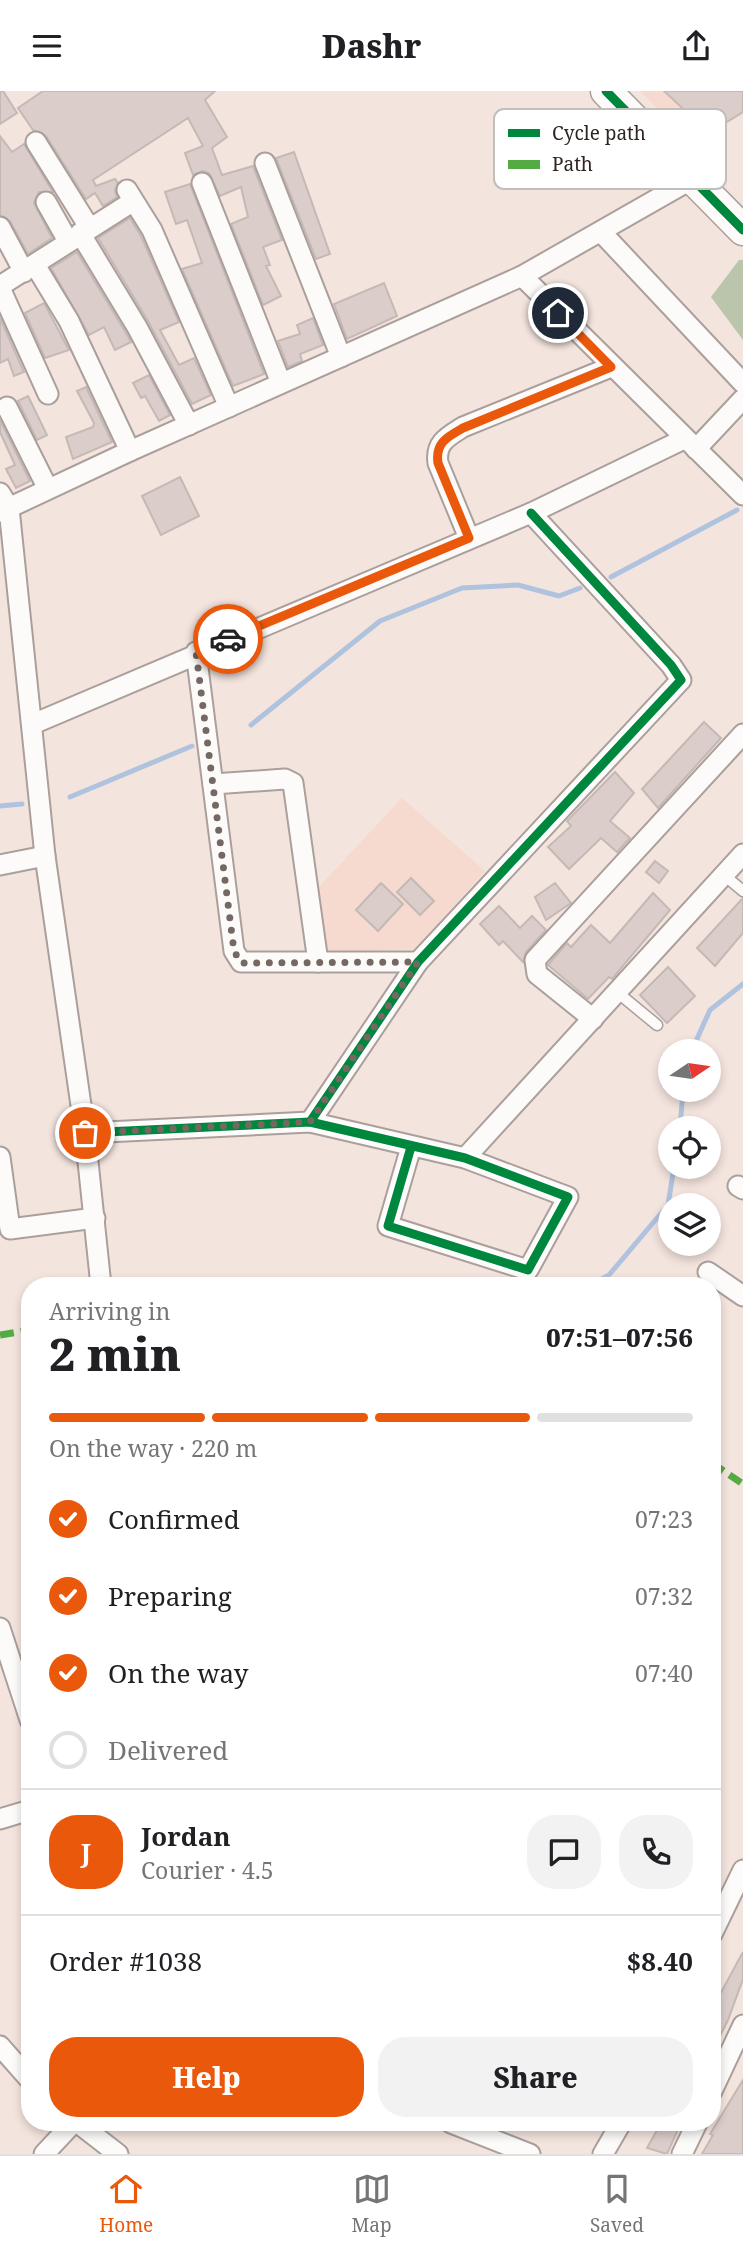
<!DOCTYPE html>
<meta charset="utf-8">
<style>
:root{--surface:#fff;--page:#f2f2f2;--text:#202124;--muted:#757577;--line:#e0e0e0;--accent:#ea580c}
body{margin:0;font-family:"Noto Serif",serif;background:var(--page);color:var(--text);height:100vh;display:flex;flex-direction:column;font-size:26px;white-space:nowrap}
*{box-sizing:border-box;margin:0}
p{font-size:23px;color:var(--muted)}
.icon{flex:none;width:38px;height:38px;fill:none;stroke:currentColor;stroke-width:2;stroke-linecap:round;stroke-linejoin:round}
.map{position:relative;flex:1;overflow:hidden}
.panel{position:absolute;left:21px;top:1186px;width:700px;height:854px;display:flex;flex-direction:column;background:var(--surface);border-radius:28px;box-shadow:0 4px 10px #0003}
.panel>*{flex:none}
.needle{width:46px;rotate:77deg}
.controls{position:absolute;left:658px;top:948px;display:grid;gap:14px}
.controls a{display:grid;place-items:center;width:63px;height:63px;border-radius:50%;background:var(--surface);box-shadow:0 4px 10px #0003;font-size:35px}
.pin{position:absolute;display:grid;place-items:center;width:60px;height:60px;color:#fff;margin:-30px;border:4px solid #fff;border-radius:50%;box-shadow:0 2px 7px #0007}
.courier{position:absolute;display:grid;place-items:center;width:70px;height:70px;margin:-35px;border:5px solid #ea580c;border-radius:50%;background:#fff;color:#222;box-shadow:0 2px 9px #0007}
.summary em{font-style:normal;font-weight:800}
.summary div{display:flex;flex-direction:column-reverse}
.summary{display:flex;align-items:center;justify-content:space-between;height:119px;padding:0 28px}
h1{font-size:46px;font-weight:800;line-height:52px}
.bar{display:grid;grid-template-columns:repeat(4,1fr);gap:10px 7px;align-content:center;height:84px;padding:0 28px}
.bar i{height:9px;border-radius:5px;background:var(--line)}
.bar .on{background:var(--accent)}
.bar p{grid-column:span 4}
.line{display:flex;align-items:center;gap:18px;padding:0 28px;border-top:2px solid var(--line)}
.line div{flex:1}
.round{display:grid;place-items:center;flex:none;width:74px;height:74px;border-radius:28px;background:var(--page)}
ol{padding:0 28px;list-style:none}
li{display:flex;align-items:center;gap:21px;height:77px}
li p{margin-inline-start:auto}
li .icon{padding:7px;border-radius:50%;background:var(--accent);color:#fff;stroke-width:4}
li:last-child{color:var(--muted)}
li i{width:38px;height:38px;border:4px solid var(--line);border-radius:50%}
.cta{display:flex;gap:14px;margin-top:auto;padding:14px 28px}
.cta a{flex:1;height:80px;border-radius:28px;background:var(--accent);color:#fff;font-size:28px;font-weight:800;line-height:80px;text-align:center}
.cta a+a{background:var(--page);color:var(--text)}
header{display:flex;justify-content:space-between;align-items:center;height:91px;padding:0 28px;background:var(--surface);font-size:32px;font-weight:800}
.dock{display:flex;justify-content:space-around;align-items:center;height:98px;border-top:2px solid var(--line);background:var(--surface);font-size:19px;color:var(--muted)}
.dock a{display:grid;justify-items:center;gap:4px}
.dock .on{color:var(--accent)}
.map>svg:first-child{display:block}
</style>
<header><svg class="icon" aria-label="menu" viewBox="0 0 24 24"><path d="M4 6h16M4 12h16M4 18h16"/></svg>Dashr<svg class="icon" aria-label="share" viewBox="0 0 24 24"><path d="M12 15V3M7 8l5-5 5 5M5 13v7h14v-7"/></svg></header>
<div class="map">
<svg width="743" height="2063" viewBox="0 0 743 2063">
<rect width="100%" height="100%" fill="#f4e4de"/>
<g fill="#f6dacf">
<polygon points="640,0 743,0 743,21 692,55"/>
<polygon points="402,707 485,780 415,858 323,862 316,799"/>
</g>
<polygon fill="#bac5ac" points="739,169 743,169 743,249 711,206"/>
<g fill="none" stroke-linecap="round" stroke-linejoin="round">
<g stroke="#b0c3de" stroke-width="5">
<polyline points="611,486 737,419"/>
<polyline points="251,634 380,530 462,497 518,494 559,505 580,497"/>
<polyline points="70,706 192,655"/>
<polyline points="0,715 22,713"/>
<polyline points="691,961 710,919 743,893"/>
<polyline points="680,1038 683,999"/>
<polyline points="589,1195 609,1184 668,1114 674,1076"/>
</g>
</g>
<g fill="#dbcdca" stroke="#c5b9b5" stroke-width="2">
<polygon points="0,0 3,0 17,22 0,33"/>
<polygon points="43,0 215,0 205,9 227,46 212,57 222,84 253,75 282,149 263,156 270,174 266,175 281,205 263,214 231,133 248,126 241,96 220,105 209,82 203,80 193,84 185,62 203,55 188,27 93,89 96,95 115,88 118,92 115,99 117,106 103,115 95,102 86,108 46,45 33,39 18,17"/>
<polygon points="664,0 743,0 743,21 709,42"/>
<polygon points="0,45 12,61 24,53 53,101 39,101 34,112 52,147 28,163 10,130 0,124"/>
<polygon points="294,61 330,163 316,168 276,67"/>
<polygon points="190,93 264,283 233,295 182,178 202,172 187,129 176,133 165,101"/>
<polygon points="130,127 141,145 179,231 160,239 179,274 194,267 211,304 192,313 148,230 98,147"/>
<polygon points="77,161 126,242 131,251 115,259 104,236 89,244 51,177"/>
<polygon points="384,192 397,225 347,248 334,213"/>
<polygon points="44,212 69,259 45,267 25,222"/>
<polygon points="0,227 24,281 14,285 8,268 0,272"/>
<polygon points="313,227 323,254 300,263 302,270 288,276 278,250 300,243 297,234"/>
<polygon points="149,284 170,324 159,330 145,305 141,307 133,292"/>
<polygon points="86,296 112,351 73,368 66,346 93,336 94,332 77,300"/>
<polygon points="28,305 47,344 37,349 18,310"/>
<polygon points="0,329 30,390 16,397 6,378 15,374 0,341"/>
<polygon points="180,386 199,425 161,444 142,405"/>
<polygon points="704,631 721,647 658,717 642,698"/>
<polygon points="615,681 634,702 610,730 630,747 617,761 601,747 569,778 548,756 571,735 567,730"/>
<polygon points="655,770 668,780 659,792 646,781"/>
<polygon points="411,787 434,810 420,824 397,801"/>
<polygon points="381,792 403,813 378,840 356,819"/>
<polygon points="555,792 571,812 546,829 535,806"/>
<polygon points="653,802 670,819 612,888 609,886 588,908 548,874 567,852 571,856 591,834 610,852"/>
<polygon points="743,807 743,842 715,875 697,857"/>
<polygon points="499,815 520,837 532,825 546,839 526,861 523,871 503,850 499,854 480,833"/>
<polygon points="668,876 695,905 667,932 640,904"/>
<polygon points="743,1861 743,1888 728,1929 712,1961 712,1918"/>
<polygon points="743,1989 743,2063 702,2063 713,2044 710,2043"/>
<polygon points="661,2032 681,2032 667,2063 647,2057"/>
</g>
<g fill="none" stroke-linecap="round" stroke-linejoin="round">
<g stroke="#ab9f9b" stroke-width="13">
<g id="lane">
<polyline points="724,784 743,800"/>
<polyline points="617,901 657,934"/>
</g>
</g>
<g stroke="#ab9f9b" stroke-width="23">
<g id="street">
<polyline points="36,51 89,136"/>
<polyline points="265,72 341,266"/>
<polyline points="202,92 281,292"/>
<polyline points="127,99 152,139 229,316"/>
<polyline points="46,111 68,150"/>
<polyline points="0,136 24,181"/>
<polyline points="80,142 137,236 189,334"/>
<polyline points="602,142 743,292"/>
<polyline points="35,174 69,230 130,360"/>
<polyline points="522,185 743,404"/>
<polyline points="0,195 132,111"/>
<polyline points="0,197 48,303"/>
<polyline points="7,316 48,398"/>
<polyline points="696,358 743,308"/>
<polyline points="0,402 9,417 45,765 85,1042 101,1195"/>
<polyline points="0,421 130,360 522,185 692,88"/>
<path d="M 469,447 L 438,372 C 435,352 447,346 463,336 L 611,276"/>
<polyline points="196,561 234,860 241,871 418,871"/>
<polyline points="33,633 531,422 684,348"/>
<polyline points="213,693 285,688 293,692 318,871"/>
<polyline points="0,774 45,765"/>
<polyline points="593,928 537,883 535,869 743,643"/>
<polyline points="310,1031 418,871 681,589 671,574 531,422"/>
<polyline points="85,1042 310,1031 465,1067 568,1106 528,1179 388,1135 411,1056"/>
<polyline points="0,1066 10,1138 95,1127"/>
<polyline points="465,1067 743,763"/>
<polyline points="738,1095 743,1098"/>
<polyline points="708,1181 743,1205"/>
<polyline points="0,1537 30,1629"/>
<polyline points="0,1728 30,1719"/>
<polyline points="712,1843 743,1779"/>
<polyline points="0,1955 30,1989"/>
<polyline points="712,2000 743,1934"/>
<polyline points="78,2032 118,2063"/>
<polyline points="451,2032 530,2063"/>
<polyline points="44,2063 73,2032"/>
<polyline points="603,2063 621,2032"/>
<polyline points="682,2063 697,2032"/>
</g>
</g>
<g stroke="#ab9f9b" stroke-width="33">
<polyline id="primary" points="606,0 743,139"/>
</g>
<use href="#lane" stroke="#fdfbfa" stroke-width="10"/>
<use href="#street" stroke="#fdfbfa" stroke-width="19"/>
<use href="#primary" stroke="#fdfbfa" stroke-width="30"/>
<g stroke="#54aa43" stroke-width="7" stroke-dasharray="14 7" stroke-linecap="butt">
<polyline points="0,1244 30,1239"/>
<polyline points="712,1372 743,1393"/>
</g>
<g stroke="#fff" stroke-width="13">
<g id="cycleway">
<polyline points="606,0 743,139"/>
<polyline points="310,1031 418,871 681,589 671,574 531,422"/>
<polyline points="85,1042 310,1031 465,1067 568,1106 528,1179 388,1135 411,1056"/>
</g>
</g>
<use href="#cycleway" stroke="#00873e" stroke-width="9"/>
</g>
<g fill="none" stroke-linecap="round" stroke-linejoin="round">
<polyline stroke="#756863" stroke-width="7" stroke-dasharray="0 12.6" points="85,1042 310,1031 418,871 241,872 234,860 196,561 228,548"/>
<path stroke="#ea580c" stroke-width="9" d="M 228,548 L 469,447 L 438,372 C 435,352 447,346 463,337 L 611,276 L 558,222"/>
</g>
<rect x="494" y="18" width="232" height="80" rx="10" fill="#fff" stroke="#c1bebc" stroke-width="2"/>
<rect x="508" y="38" width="32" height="8" fill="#00873e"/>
<rect x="508" y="69" width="32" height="9" fill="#54aa43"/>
<g font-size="19" fill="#302521">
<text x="552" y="49">Cycle path</text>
<text x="552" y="80">Path</text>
</g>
</svg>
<div class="controls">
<a><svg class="needle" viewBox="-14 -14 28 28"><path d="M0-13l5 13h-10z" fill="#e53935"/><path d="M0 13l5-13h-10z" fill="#757577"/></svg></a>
<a><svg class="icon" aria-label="locate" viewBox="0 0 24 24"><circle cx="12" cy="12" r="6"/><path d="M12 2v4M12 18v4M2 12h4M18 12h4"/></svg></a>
<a><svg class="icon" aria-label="layers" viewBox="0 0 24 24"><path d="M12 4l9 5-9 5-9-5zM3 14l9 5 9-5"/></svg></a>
</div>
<div class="pin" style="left:85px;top:1042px;background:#ea580c"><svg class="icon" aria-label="bag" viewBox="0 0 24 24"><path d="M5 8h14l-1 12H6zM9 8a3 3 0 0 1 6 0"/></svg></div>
<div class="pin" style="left:558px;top:222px;background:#1f2937"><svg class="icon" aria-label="home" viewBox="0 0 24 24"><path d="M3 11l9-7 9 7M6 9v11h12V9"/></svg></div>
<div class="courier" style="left:228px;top:548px"><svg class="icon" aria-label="car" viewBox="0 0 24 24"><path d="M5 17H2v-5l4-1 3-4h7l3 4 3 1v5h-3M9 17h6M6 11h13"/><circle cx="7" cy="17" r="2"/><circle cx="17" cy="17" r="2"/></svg></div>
<section class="panel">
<div class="summary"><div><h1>2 min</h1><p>Arriving in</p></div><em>07:51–07:56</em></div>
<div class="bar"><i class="on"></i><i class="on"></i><i class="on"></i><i></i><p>On the way · 220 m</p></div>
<ol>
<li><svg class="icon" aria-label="check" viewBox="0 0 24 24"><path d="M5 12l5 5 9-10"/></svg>Confirmed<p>07:23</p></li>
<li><svg class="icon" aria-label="check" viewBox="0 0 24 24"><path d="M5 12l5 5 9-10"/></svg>Preparing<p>07:32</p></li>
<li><svg class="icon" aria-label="check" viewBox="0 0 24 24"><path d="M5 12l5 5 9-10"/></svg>On the way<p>07:40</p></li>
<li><i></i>Delivered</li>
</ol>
<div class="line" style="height:126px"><b class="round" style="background:var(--accent);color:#fff">J</b><div><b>Jordan</b><p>Courier · 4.5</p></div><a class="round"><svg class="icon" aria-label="chat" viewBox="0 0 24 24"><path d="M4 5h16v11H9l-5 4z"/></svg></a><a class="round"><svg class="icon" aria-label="phone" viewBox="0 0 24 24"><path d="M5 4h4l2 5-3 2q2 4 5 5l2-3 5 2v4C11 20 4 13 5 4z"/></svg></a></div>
<div class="line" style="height:91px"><div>Order #1038</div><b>$8.40</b></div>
<div class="cta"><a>Help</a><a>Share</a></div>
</section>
</div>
<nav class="dock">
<a class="on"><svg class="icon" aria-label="home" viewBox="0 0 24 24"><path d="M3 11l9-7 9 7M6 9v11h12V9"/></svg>Home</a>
<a><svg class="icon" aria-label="map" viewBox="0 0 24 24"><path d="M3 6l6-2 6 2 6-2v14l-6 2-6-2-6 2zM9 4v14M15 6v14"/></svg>Map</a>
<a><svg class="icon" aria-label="saved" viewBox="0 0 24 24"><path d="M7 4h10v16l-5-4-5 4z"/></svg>Saved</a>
</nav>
